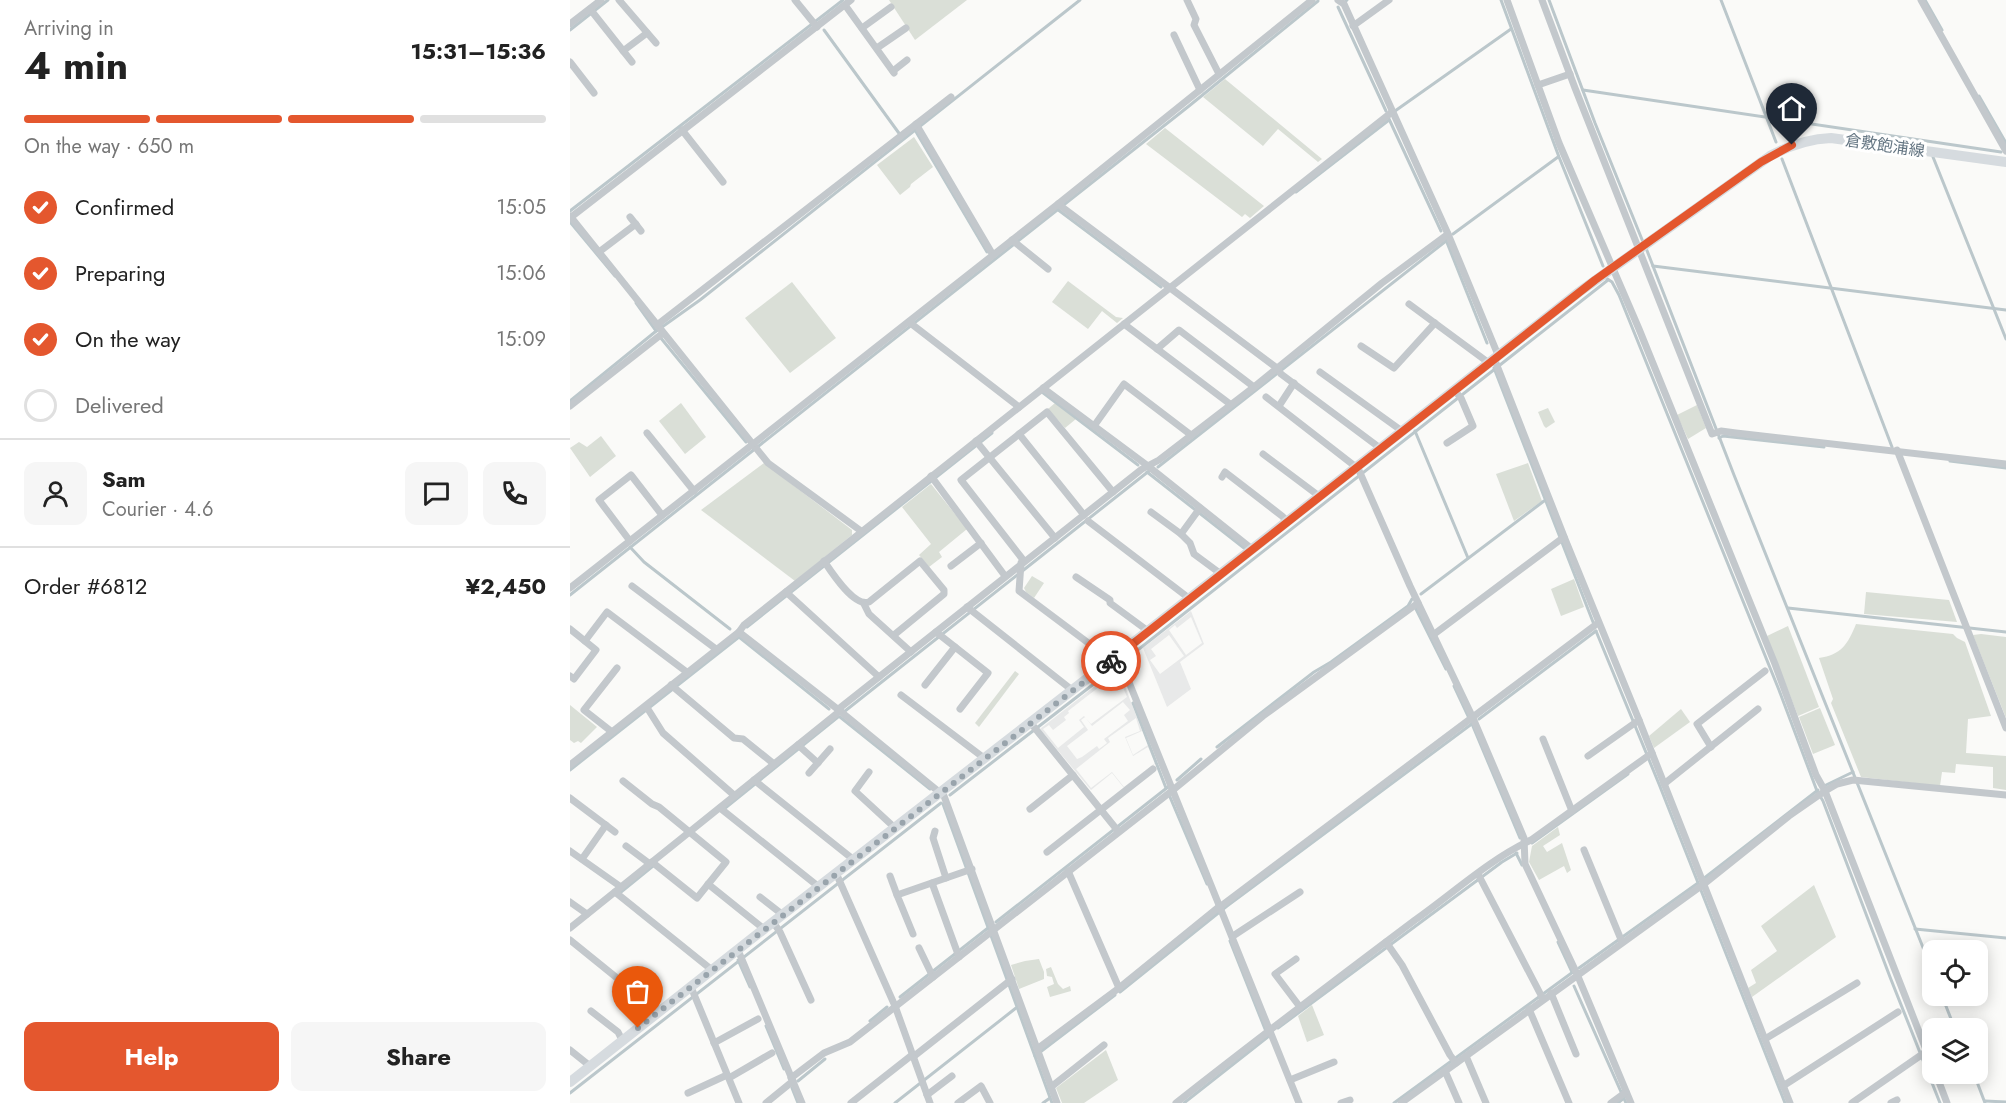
<!DOCTYPE html>
<meta charset="utf-8">
<style>
:root{--surface:#fff;--page:#f6f6f6;--text:#222;--muted:#767676;--line:#e0e0e0;--accent:#e4572e}
body{margin:0;font-family:Jost,"Noto Sans JP",sans-serif;background:var(--page);color:var(--text);height:100vh;display:flex;flex-direction:column;font-size:22px;white-space:nowrap}
*{box-sizing:border-box;margin:0}
p{font-size:20px;color:var(--muted)}
.icon{flex:none;width:33px;height:33px;fill:none;stroke:currentColor;stroke-width:2;stroke-linecap:round;stroke-linejoin:round}
.map{position:relative;flex:1;overflow:hidden}
.drawer{display:flex;flex-direction:column;background:var(--surface);width:570px}
.drawer>*{flex:none}
.controls{position:absolute;left:1352px;top:940px;display:grid;gap:12px}
.controls a{display:grid;place-items:center;width:66px;height:66px;border-radius:12px;background:var(--surface);box-shadow:0 3px 15px #0003;font-size:30px}
.pin{position:absolute;display:grid;place-items:center;width:51px;height:51px;color:#fff;margin:-62px -26px;border-radius:50% 50% 50% 0;rotate:-45deg;box-shadow:0 0 6px #0007}
.pin .icon{rotate:45deg}
.courier{position:absolute;display:grid;place-items:center;width:60px;height:60px;margin:-30px;border:4px solid #e4572e;border-radius:50%;background:#fff;color:#222;box-shadow:0 2px 8px #0007}
.headline em{font-style:normal;font-weight:700}
.headline div{display:flex;flex-direction:column-reverse}
.headline{display:flex;align-items:center;justify-content:space-between;height:102px;padding:0 24px}
h1{font-size:39px;font-weight:700;line-height:45px}
.bar{display:grid;grid-template-columns:repeat(4,1fr);gap:9px 6px;align-content:center;height:72px;padding:0 24px}
.bar i{height:8px;border-radius:4px;background:var(--line)}
.bar .active{background:var(--accent)}
.bar p{grid-column:span 4}
.line{display:flex;align-items:center;gap:15px;padding:0 24px;border-top:2px solid var(--line)}
.line div{flex:1}
.round{display:grid;place-items:center;flex:none;width:63px;height:63px;border-radius:12px;background:var(--page)}
ol{padding:0 24px;list-style:none}
li{display:flex;align-items:center;gap:18px;height:66px}
li p{margin-inline-start:auto}
li .icon{padding:6px;border-radius:50%;background:var(--accent);color:#fff;stroke-width:4}
li:last-child{color:var(--muted)}
li i{width:33px;height:33px;border:3px solid var(--line);border-radius:50%}
.button{display:flex;gap:12px;margin-top:auto;padding:12px 24px}
.button a{flex:1;height:69px;border-radius:12px;background:var(--accent);color:#fff;font-size:24px;font-weight:700;line-height:69px;text-align:center}
.button a+a{background:var(--page);color:var(--text)}
main{display:flex;flex:1;min-height:0}
.map>svg:first-child{display:block}
</style>
<main>
<section class="drawer">
<div class="headline"><div><h1>4 min</h1><p>Arriving in</p></div><em>15:31–15:36</em></div>
<div class="bar"><i class="active"></i><i class="active"></i><i class="active"></i><i></i><p>On the way · 650 m</p></div>
<ol>
<li><svg class="icon" aria-label="check" viewBox="0 0 24 24"><path d="M5 12l5 5 9-10"/></svg>Confirmed<p>15:05</p></li>
<li><svg class="icon" aria-label="check" viewBox="0 0 24 24"><path d="M5 12l5 5 9-10"/></svg>Preparing<p>15:06</p></li>
<li><svg class="icon" aria-label="check" viewBox="0 0 24 24"><path d="M5 12l5 5 9-10"/></svg>On the way<p>15:09</p></li>
<li><i></i>Delivered</li>
</ol>
<div class="line" style="height:108px"><a class="round"><svg class="icon" aria-label="person" viewBox="0 0 24 24"><circle cx="12" cy="8" r="4"/><path d="M4 21q1-7 8-7t8 7"/></svg></a><div><b>Sam</b><p>Courier · 4.6</p></div><a class="round"><svg class="icon" aria-label="chat" viewBox="0 0 24 24"><path d="M4 5h16v11H9l-5 4z"/></svg></a><a class="round"><svg class="icon" aria-label="phone" viewBox="0 0 24 24"><path d="M5 4h4l2 5-3 2q2 4 5 5l2-3 5 2v4C11 20 4 13 5 4z"/></svg></a></div>
<div class="line" style="height:78px"><div>Order #6812</div><b>¥2,450</b></div>
<div class="button"><a>Help</a><a>Share</a></div>
</section>
<div class="map">
<svg width="1436" height="1103" viewBox="0 0 1436 1103">
<rect width="100%" height="100%" fill="#fafaf8"/>
<g fill="#e8e9e9" fill-rule="evenodd">
<path d="M 621,611 L 634,644 L 610,662 L 621,689 L 597,707 L 573,648 ZM 621,617 L 632,643 L 616,655 L 599,630 L 605,625 L 607,628 ZM 599,635 L 614,656 L 590,674 L 580,660 L 586,656 L 581,649 Z"/>
<path d="M 548,668 L 572,731 L 556,738 L 563,755 L 578,745 L 586,763 L 554,788 L 542,773 L 521,790 L 470,729 ZM 547,673 L 557,697 L 521,724 L 514,716 L 509,720 L 514,727 L 488,748 L 473,729 L 479,725 L 483,730 L 496,720 L 494,717 L 499,713 L 498,711 ZM 553,702 L 560,710 L 554,715 L 558,721 L 534,739 L 537,743 L 529,749 L 527,746 L 512,757 L 507,759 L 497,746 L 518,730 L 511,720 L 515,717 L 522,726 ZM 566,718 L 570,731 L 555,737 L 563,756 L 578,747 L 585,763 L 554,787 L 542,772 L 521,788 L 506,769 L 540,742 L 538,738 Z"/>
</g>
<g fill="#dadfd7">
<polygon points="319,0 397,0 345,40"/>
<polygon points="655,79 752,159 748,162 708,129 693,146 633,97"/>
<polygon points="595,128 694,206 680,218 675,214 672,217 576,144"/>
<polygon points="344,137 363,167 341,184 340,187 330,195 307,165"/>
<polygon points="498,281 546,317 553,318 547,323 532,311 518,329 482,302"/>
<polygon points="222,282 266,338 220,373 175,318"/>
<polygon points="111,403 136,437 115,454 89,421"/>
<polygon points="485,403 506,419 495,428 478,409"/>
<polygon points="1127,405 1136,428 1118,439 1107,415"/>
<polygon points="978,408 985,422 976,428 974,426 968,412"/>
<polygon points="31,436 46,456 20,477 0,448 9,442 17,447"/>
<polygon points="194,463 282,530 282,535 225,581 131,510"/>
<polygon points="958,463 972,501 944,521 926,474"/>
<polygon points="361,484 397,529 369,552 372,557 359,567 349,555 361,544 332,507"/>
<polygon points="462,576 474,583 464,598 456,592 454,588"/>
<polygon points="1004,579 1014,607 991,616 981,589"/>
<polygon points="1296,592 1379,600 1387,622 1294,614"/>
<path d="M 1286,624 L 1383,634 L 1387,638 L 1395,642 L 1421,716 L 1398,719 L 1396,753 L 1436,756 L 1436,790 L 1423,788 L 1423,767 L 1386,764 L 1385,773 L 1372,772 L 1370,786 L 1291,777 L 1261,703 L 1263,699 L 1249,658 C 1271,655 1278,644 1286,624 Z"/>
<polygon points="1218,626 1249,707 1228,716 1197,636"/>
<polygon points="1411,634 1436,637 1436,718 1403,635"/>
<polygon points="445,671 449,674 409,727 405,723"/>
<polygon points="0,705 27,727 11,743 8,741 4,743 0,740"/>
<polygon points="1250,708 1265,745 1243,754 1229,717"/>
<polygon points="1111,709 1120,722 1084,748 1079,736"/>
<polygon points="988,827 990,835 973,846 977,852 992,843 1001,870 997,873 994,866 969,880 959,862 962,846"/>
<polygon points="1244,885 1266,937 1182,997 1178,988 1186,983 1181,970 1207,951 1191,926"/>
<polygon points="469,959 474,972 474,979 449,989 441,965 455,961"/>
<polygon points="481,967 488,984 493,989 500,986 501,991 480,997 477,987 484,984 482,977 477,976 476,969"/>
<polygon points="742,1005 754,1035 737,1042 728,1016"/>
<polygon points="536,1050 548,1080 514,1103 492,1103 486,1088"/>
</g>
<g fill="none" stroke-linecap="round" stroke-linejoin="round">
<g stroke="#bbc7cb" stroke-width="3">
<polyline points="931,0 989,157 1033,266"/>
<polyline points="979,0 1025,123 1073,242"/>
<polyline points="1151,0 1206,142"/>
<polyline points="1355,0 1372,30"/>
<polyline points="776,1 777,0"/>
<polyline points="768,7 816,111"/>
<polyline points="0,30 38,0"/>
<polyline points="254,30 331,136"/>
<polyline points="1013,90 1431,152"/>
<polyline points="1409,96 1436,143"/>
<polyline points="825,111 941,29"/>
<polyline points="819,119 871,231"/>
<polyline points="345,130 417,252"/>
<polyline points="1363,157 1436,339"/>
<polyline points="1212,159 1322,447"/>
<polyline points="726,192 819,120"/>
<polyline points="487,209 591,287"/>
<polyline points="0,211 273,0"/>
<polyline points="0,222 45,276"/>
<polyline points="883,234 988,157"/>
<polyline points="876,240 917,343"/>
<polyline points="1076,248 1164,475 1362,970"/>
<polyline points="1083,266 1436,310"/>
<polyline points="1036,278 1042,282 1049,295 1209,690 1247,791 1253,801 1320,977 1370,1103"/>
<polyline points="66,303 86,331"/>
<polyline points="90,337 176,442"/>
<polyline points="924,368 1023,622"/>
<polyline points="472,392 568,465"/>
<polyline points="0,401 85,332 130,300 510,0"/>
<polyline points="845,431 898,558"/>
<polyline points="1149,438 1153,436 1254,447"/>
<polyline points="1380,461 1436,468"/>
<polyline points="588,467 876,241"/>
<polyline points="577,472 674,548"/>
<polyline points="60,547 74,562 160,629"/>
<polyline points="851,594 974,501"/>
<polyline points="0,595 619,106 748,1"/>
<polyline points="1218,608 1436,632"/>
<polyline points="846,609 876,669"/>
<polyline points="177,627 422,433"/>
<polyline points="1026,631 1089,784 1215,1103"/>
<polyline points="555,660 1038,280"/>
<polyline points="884,686 899,718"/>
<polyline points="563,703 596,788"/>
<polyline points="275,711 579,471"/>
<polyline points="270,717 360,789"/>
<polyline points="909,719 1026,631"/>
<polyline points="902,724 950,838"/>
<polyline points="647,747 744,672 761,662 838,606 842,599"/>
<polyline points="0,770 169,637 259,709"/>
<polyline points="607,780 631,759"/>
<polyline points="1254,786 1283,772"/>
<polyline points="380,795 547,666"/>
<polyline points="600,797 637,884"/>
<polyline points="373,804 482,1103"/>
<polyline points="154,809 268,717"/>
<polyline points="962,843 1058,774"/>
<polyline points="946,853 952,865"/>
<polyline points="1133,879 1248,790"/>
<polyline points="51,892 83,866"/>
<polyline points="426,922 598,787"/>
<polyline points="1345,929 1436,938"/>
<polyline points="660,941 695,1029"/>
<polyline points="988,942 1002,972"/>
<polyline points="168,960 180,987"/>
<polyline points="1009,968 1128,883"/>
<polyline points="1004,986 1056,1103"/>
<polyline points="550,992 657,906 903,723"/>
<polyline points="1372,996 1385,1029"/>
<polyline points="330,997 418,928"/>
<polyline points="300,1021 317,1007"/>
<polyline points="196,1026 214,1069"/>
<polyline points="708,1028 932,862 947,853"/>
<polyline points="465,1056 545,995"/>
<polyline points="1404,1074 1415,1103"/>
<polyline points="228,1081 255,1059"/>
<polyline points="222,1088 228,1103"/>
<polyline points="0,1093 371,803"/>
<polyline points="1415,1101 1436,1102"/>
<polyline points="325,1103 446,1008"/>
<polyline points="473,1103 480,1098"/>
<polyline points="614,1103 699,1036"/>
<polyline points="824,1103 1003,972"/>
<polyline points="1048,1103 1054,1098"/>
</g>
<g stroke="#c3c8cc" stroke-width="7">
<polyline points="49,0 86,43"/>
<polyline points="225,0 247,27"/>
<polyline points="617,0 626,19 624,25 649,74"/>
<polyline points="768,0 774,4 878,234 928,355"/>
<polyline points="937,0 989,143 1069,329 1205,664 1246,775 1255,791 1267,784 1283,780 1436,795"/>
<polyline points="972,0 1005,88 1142,434 1151,431 1166,433 1436,464"/>
<polyline points="1351,0 1436,151"/>
<polyline points="275,5 324,73"/>
<polyline points="20,9 62,62"/>
<polyline points="0,24 31,0"/>
<polyline points="783,26 819,0"/>
<polyline points="292,28 321,7"/>
<polyline points="604,35 630,90"/>
<polyline points="307,48 336,28"/>
<polyline points="53,51 77,33"/>
<polyline points="0,62 24,93"/>
<polyline points="323,71 337,60"/>
<polyline points="968,85 1000,74"/>
<polyline points="346,124 423,255"/>
<polyline points="112,130 153,182"/>
<polyline points="488,204 707,368 711,374 810,448"/>
<polyline points="0,216 198,463 291,531"/>
<polyline points="60,217 71,231"/>
<polyline points="0,218 281,0"/>
<polyline points="442,240 478,269"/>
<polyline points="29,252 66,224"/>
<polyline points="839,304 919,363"/>
<polyline points="339,322 449,407"/>
<polyline points="554,324 660,404"/>
<polyline points="87,325 381,97"/>
<polyline points="791,346 824,368 865,323"/>
<polyline points="587,349 609,330 684,387"/>
<polyline points="924,358 995,539 1069,720 1220,1103"/>
<polyline points="750,372 832,431"/>
<polyline points="473,388 578,466 682,549"/>
<polyline points="696,397 786,467"/>
<polyline points="0,406 93,333"/>
<polyline points="709,406 724,383"/>
<polyline points="524,426 554,384 621,435"/>
<polyline points="77,433 124,491"/>
<polyline points="449,434 514,515"/>
<polyline points="406,441 485,538"/>
<polyline points="877,443 903,426 891,398 884,390"/>
<polyline points="1327,450 1436,728"/>
<polyline points="693,454 749,496"/>
<polyline points="787,466 840,586 903,718 954,838 955,864 1007,974 1061,1103"/>
<polyline points="361,476 435,576"/>
<polyline points="652,477 655,472 712,516 717,521"/>
<polyline points="581,512 611,534 630,508"/>
<polyline points="518,521 620,599"/>
<polyline points="611,534 620,543 624,554 651,574"/>
<polyline points="60,541 29,500 61,475 92,515"/>
<path d="M 254,561 C 262,573 284,607 299,602 L 350,561 L 374,590 L 374,594 L 324,635"/>
<polyline points="454,561 391,480 477,412 543,492"/>
<polyline points="451,563 449,591 541,660"/>
<polyline points="381,566 411,543"/>
<polyline points="506,577 540,600 540,603 578,631"/>
<polyline points="62,586 146,649"/>
<polyline points="0,588 488,204 742,0"/>
<polyline points="216,592 309,677"/>
<polyline points="294,604 299,614 341,652"/>
<polyline points="397,607 502,690"/>
<polyline points="0,629 26,650 4,679 0,676"/>
<polyline points="169,632 270,711 374,796 487,1103"/>
<polyline points="366,632 418,673 390,709"/>
<polyline points="863,635 994,537"/>
<polyline points="15,641 37,612 118,673"/>
<polyline points="548,655 729,1103"/>
<polyline points="101,685 164,738 173,739 204,764"/>
<polyline points="355,685 385,647"/>
<polyline points="331,695 414,758"/>
<polyline points="76,706 93,733 165,796"/>
<polyline points="460,722 548,831"/>
<polyline points="42,732 14,710 47,668"/>
<polyline points="973,739 1002,811"/>
<polyline points="228,745 248,763"/>
<polyline points="1141,747 1127,724 1195,671"/>
<polyline points="1018,756 1069,720"/>
<polyline points="0,765 169,632 174,625 822,112"/>
<polyline points="299,772 285,791 325,828"/>
<polyline points="239,773 260,749"/>
<polyline points="184,780 284,860"/>
<polyline points="53,781 82,804 89,807 156,862 127,898 82,862"/>
<polyline points="1094,784 1188,709"/>
<polyline points="0,798 45,832"/>
<polyline points="150,808 249,887"/>
<polyline points="460,809 503,775"/>
<polyline points="365,831 363,838 376,878"/>
<polyline points="56,846 80,864"/>
<polyline points="1014,850 1052,942"/>
<polyline points="0,851 51,887"/>
<polyline points="477,852 583,769"/>
<polyline points="12,859 36,825"/>
<polyline points="498,871 549,988"/>
<polyline points="266,873 325,1006 360,1103"/>
<polyline points="908,874 973,999"/>
<polyline points="320,876 327,895"/>
<polyline points="362,883 389,957"/>
<polyline points="138,884 194,929"/>
<polyline points="45,892 142,970"/>
<polyline points="190,897 213,915"/>
<polyline points="0,902 17,914"/>
<polyline points="651,906 1028,623"/>
<polyline points="203,922 210,932 241,1000"/>
<polyline points="0,928 270,711 271,707 572,469 589,460 684,387 812,283 878,234"/>
<polyline points="343,934 327,895 402,869"/>
<polyline points="663,936 730,892"/>
<polyline points="0,940 89,1012"/>
<polyline points="816,942 832,965 880,1055 886,1063"/>
<polyline points="349,948 363,977"/>
<polyline points="168,950 232,1103"/>
<polyline points="726,959 705,974 730,1007"/>
<polyline points="121,987 169,1103"/>
<polyline points="981,993 1006,1054"/>
<polyline points="959,1009 999,1103"/>
<polyline points="21,1011 48,1032 52,1040"/>
<polyline points="1195,1039 1287,983"/>
<polyline points="144,1043 188,1019"/>
<polyline points="467,1049 549,988 650,906"/>
<polyline points="0,1050 20,1066"/>
<polyline points="896,1056 916,1103"/>
<polyline points="343,1057 442,979"/>
<polyline points="875,1071 889,1103"/>
<polyline points="1366,1074 1377,1103"/>
<polyline points="159,1078 202,1053"/>
<polyline points="221,1078 254,1053 280,1042 603,790 693,716 848,603"/>
<polyline points="720,1080 764,1062"/>
<polyline points="1213,1086 1328,1012"/>
<polyline points="481,1087 534,1045"/>
<polyline points="118,1093 157,1075"/>
<polyline points="357,1095 382,1076"/>
<polyline points="196,1103 223,1081"/>
<polyline points="281,1103 342,1055"/>
<polyline points="388,1103 411,1086 420,1103"/>
<path d="M 606,1103 C 685,1041 765,980 845,920 C 882,894 920,859 961,840 L 1082,753"/>
<polyline points="771,1103 780,1100"/>
<polyline points="831,1103 1134,884 1219,816 1255,791 1362,1065"/>
<polyline points="1041,1103 1056,1092"/>
<polyline points="1282,1103 1357,1051"/>
<polyline points="1321,1103 1327,1100"/>
</g>
<path stroke="#d6dbdf" stroke-width="10" d="M 0,1082 L 194,929 L 541,660 L 1009,292 L 1200,156 C 1220,145 1239,139 1261,138 L 1436,162"/>
</g>
<g fill="none" stroke-linecap="round" stroke-linejoin="round">
<polyline stroke="#99a4ac" stroke-width="6" stroke-dasharray="0 10.8" points="68,1028 541,661"/>
<polyline stroke="#e4572e" stroke-width="8" points="541,661 1025,280 1191,162 1222,145"/>
</g>
<g text-anchor="middle" stroke-width="6" stroke-linejoin="round" paint-order="stroke">
<g font-size="16" fill="#657683" stroke="#fff">
<text transform="translate(1315 145) rotate(8)" y="6">倉敷飽浦線</text>
</g>
</g>
</svg>
<div class="controls">
<a><svg class="icon" aria-label="locate" viewBox="0 0 24 24"><circle cx="12" cy="12" r="6"/><path d="M12 2v4M12 18v4M2 12h4M18 12h4"/></svg></a>
<a><svg class="icon" aria-label="layers" viewBox="0 0 24 24"><path d="M12 4l9 5-9 5-9-5zM3 14l9 5 9-5"/></svg></a>
</div>
<div class="pin" style="left:68px;top:1028px;background:#ea580c"><svg class="icon" aria-label="bag" viewBox="0 0 24 24"><path d="M5 8h14l-1 12H6zM9 8a3 3 0 0 1 6 0"/></svg></div>
<div class="pin" style="left:1222px;top:145px;background:#1f2937"><svg class="icon" aria-label="home" viewBox="0 0 24 24"><path d="M3 11l9-7 9 7M6 9v11h12V9"/></svg></div>
<div class="courier" style="left:541px;top:661px"><svg class="icon" aria-label="bike" viewBox="0 0 24 24"><circle cx="6" cy="16" r="4"/><circle cx="18" cy="16" r="4"/><path d="M6 16l4-8h5l3 8M10 8l3 8H6M13 5h3"/></svg></div>
</div>
</main>
